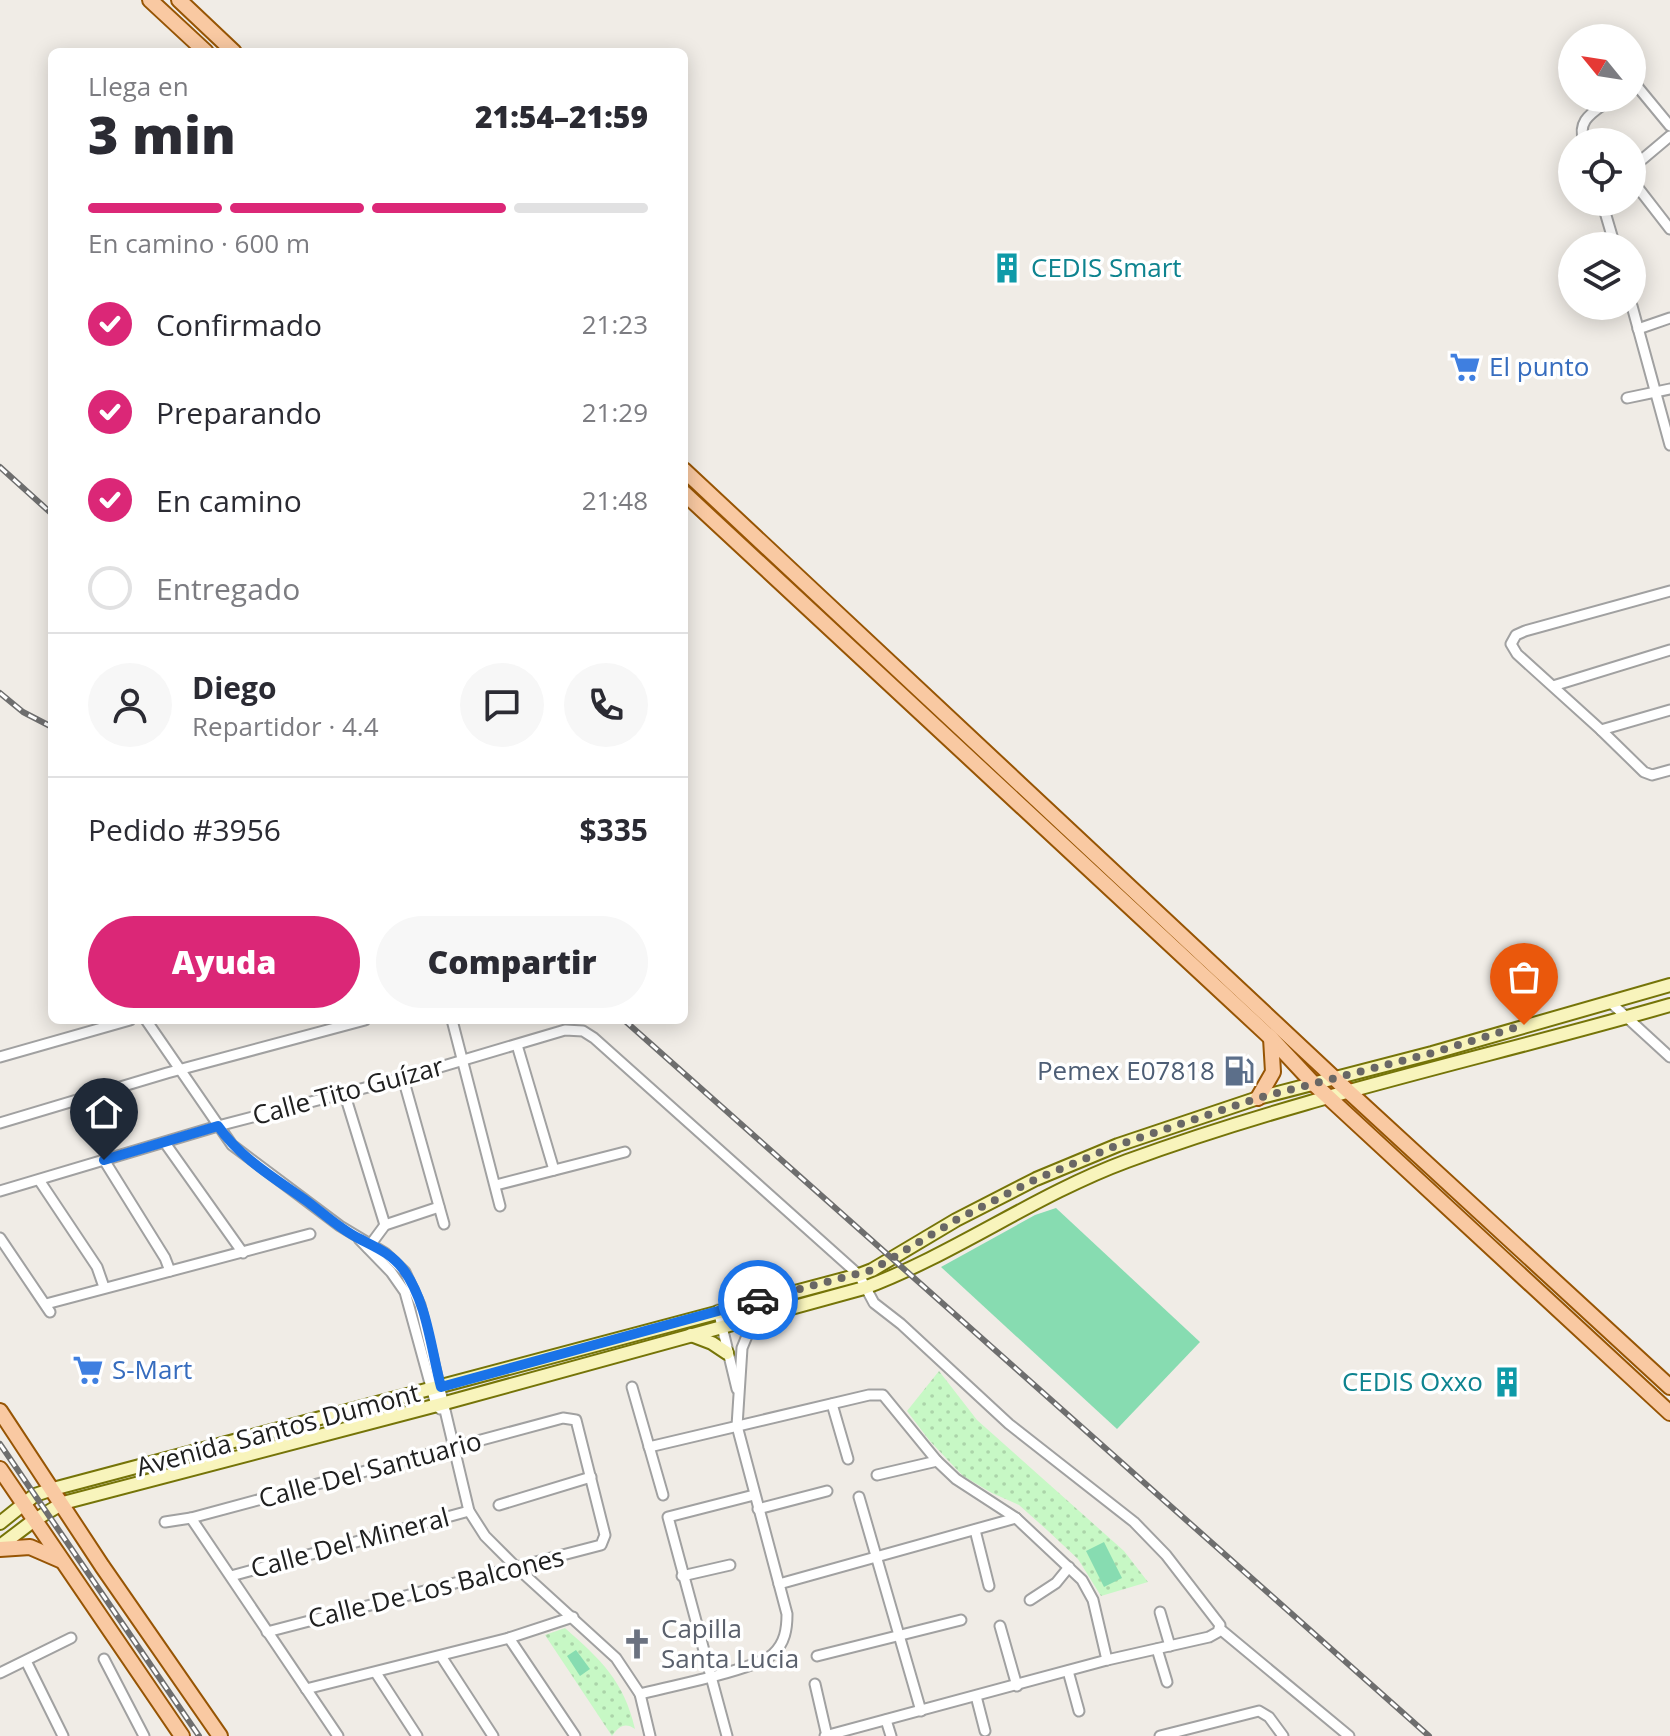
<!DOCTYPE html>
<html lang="es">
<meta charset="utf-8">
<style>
:root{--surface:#fff;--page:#f7f7f7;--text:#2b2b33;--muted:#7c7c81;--line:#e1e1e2;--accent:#db2777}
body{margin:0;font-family:"Open Sans",sans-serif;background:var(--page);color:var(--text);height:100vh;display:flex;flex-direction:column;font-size:30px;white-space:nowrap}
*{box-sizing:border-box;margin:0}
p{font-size:26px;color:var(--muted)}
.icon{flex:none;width:44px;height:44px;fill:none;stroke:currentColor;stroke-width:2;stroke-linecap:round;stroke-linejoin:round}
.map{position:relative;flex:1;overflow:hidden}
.details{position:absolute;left:48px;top:48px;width:640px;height:976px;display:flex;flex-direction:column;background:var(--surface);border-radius:12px;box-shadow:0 4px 20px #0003}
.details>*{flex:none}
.needle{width:52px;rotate:300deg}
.tools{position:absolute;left:1558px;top:24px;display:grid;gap:16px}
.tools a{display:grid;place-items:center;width:88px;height:88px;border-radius:50%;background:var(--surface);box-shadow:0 4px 20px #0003;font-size:40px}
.pin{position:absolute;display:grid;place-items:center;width:68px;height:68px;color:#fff;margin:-82px -34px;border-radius:50% 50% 50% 0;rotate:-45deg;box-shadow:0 0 8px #0007}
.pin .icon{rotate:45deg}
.courier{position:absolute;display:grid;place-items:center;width:80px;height:80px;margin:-40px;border:6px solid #1a73e8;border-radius:50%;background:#fff;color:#222;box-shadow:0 2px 10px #0007}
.summary em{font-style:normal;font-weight:800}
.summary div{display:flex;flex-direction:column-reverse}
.summary{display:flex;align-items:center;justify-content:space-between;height:136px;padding:0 40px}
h1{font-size:52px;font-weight:800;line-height:60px}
.bar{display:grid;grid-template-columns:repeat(4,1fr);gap:12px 8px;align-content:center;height:96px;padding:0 40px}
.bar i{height:10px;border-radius:6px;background:var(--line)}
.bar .on{background:var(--accent)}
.bar p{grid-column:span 4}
.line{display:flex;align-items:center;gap:20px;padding:0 40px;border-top:2px solid var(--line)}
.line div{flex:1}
.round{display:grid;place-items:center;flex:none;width:84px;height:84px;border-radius:42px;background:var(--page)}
ol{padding:0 40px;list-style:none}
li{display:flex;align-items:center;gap:24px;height:88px}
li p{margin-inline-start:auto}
li .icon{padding:8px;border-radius:50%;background:var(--accent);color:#fff;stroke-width:4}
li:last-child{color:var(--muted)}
li i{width:44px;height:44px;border:4px solid var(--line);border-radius:50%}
.action{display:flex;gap:16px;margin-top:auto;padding:16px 40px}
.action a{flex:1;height:92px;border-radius:48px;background:var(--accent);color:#fff;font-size:32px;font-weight:800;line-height:92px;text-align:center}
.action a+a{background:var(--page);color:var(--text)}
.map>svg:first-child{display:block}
</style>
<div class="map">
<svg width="1670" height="1736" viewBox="0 0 1670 1736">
<defs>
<pattern id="park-dots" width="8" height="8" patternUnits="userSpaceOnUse" patternTransform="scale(2)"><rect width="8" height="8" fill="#c7f8c5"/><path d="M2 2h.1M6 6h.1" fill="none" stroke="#abd4a9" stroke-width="1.8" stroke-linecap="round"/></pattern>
</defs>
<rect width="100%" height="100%" fill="#f0ece6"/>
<g fill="url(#park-dots)">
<polygon points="939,1371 977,1420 1124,1551 1148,1582 1101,1596 1078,1559 1047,1530 1019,1505 992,1493 963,1476 929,1440 907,1411"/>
<path d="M 565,1628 C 601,1660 624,1681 635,1729 C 625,1722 619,1726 612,1736 L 545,1635 Z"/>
</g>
<g fill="#87dcb1">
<polygon points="1056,1208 1200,1342 1117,1429 941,1267 1035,1215"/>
<polygon points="1104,1542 1122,1578 1104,1587 1086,1551"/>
<polygon points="576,1650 590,1669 580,1676 567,1656"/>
</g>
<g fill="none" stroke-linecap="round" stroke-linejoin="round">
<g stroke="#a1a1a1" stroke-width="13">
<g id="street">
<polyline points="1632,85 1637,86 1670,126"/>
<path d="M 1584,142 C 1576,118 1595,112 1612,98"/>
<polyline points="1632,168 1670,136"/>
<polyline points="1632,180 1670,229"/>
<polyline points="1602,202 1615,246"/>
<polyline points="1632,306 1670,445"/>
<polyline points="1638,329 1670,318"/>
<polyline points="1627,398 1670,389"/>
<polyline points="1670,591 1525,631 1516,635 1511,644 1517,654 1601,730 1644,772 1652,775 1670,770"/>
<polyline points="1553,686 1670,650"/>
<polyline points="1601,730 1670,710"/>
<polyline points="1610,1002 1670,1057"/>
<polyline points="146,1020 232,1145 340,1226 385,1253 405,1272 420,1305 469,1511 485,1536 515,1566 616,1658 640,1694 650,1736"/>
<polyline points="452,1020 500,1206"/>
<polyline points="517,1045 554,1170"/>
<polyline points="0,1057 130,1020"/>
<polyline points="403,1078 444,1224"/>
<polyline points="344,1092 385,1225"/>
<polyline points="0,1123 167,1073 365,1020"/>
<polyline points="165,1143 243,1253"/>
<polyline points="104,1160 165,1258 170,1271"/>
<polyline points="39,1180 97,1267 104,1287"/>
<polyline points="496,1185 625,1152"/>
<polyline points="0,1191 218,1126 403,1078 565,1030 583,1031 594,1038 859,1275 874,1303 901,1324 1009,1424 1134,1522 1166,1555 1220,1625 1218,1632 1209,1637 1107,1660 825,1736"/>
<polyline points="385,1225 439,1207"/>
<polyline points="0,1238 50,1312"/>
<polyline points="359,1239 391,1272 405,1292 436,1405 440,1409"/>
<polyline points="368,1248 385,1225"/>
<polyline points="46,1304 310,1234"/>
<polyline points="718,1310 737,1389"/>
<polyline points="632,1387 663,1495"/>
<polyline points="832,1404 848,1459"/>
<polyline points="649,1447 869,1395 883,1395 937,1461 956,1479 1016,1518 1082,1580 1093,1600 1107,1660"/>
<polyline points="877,1475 937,1461"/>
<polyline points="859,1497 921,1711"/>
<polyline points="499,1505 591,1477"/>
<polyline points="758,1509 827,1491"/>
<polyline points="191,1518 338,1736"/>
<polyline points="165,1522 191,1518 563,1418 576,1420 605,1535 601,1545 267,1632"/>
<polyline points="975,1530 989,1586"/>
<polyline points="231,1576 469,1511"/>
<polyline points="682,1576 730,1565"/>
<polyline points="779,1584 1016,1518"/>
<polyline points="1030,1600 1056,1583 1069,1567"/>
<polyline points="1160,1612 1170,1646"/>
<polyline points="1000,1626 1017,1686"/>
<polyline points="1220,1629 1349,1736"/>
<polyline points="509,1638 575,1736"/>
<polyline points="1157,1649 1167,1682"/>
<polyline points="441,1656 493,1736"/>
<polyline points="817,1656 961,1620"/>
<polyline points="104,1659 144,1736"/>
<polyline points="26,1661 63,1736"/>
<polyline points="1068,1671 1079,1711"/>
<polyline points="0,1673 71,1638"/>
<polyline points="376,1673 417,1736"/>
<polyline points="815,1684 827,1736"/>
<polyline points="306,1689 509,1638 573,1617"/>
<path d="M 640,1694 C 667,1687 755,1670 773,1654 C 785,1643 787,1629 787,1614 L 737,1426 L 742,1348 L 749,1331 L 758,1317"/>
<polyline points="976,1696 985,1731"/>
<polyline points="886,1720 891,1736"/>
<polyline points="727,1736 668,1517 754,1495"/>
<polyline points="1160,1736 1259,1711 1269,1717 1283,1736"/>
</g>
</g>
<g stroke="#757408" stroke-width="16">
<g id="secondary">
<polyline points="691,1335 712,1343 727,1353"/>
<polyline points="0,1523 35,1495 53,1489 859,1275 872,1270 956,1220 1036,1179 1118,1145 1258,1098 1432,1053 1670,985"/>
<path d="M 0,1546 L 33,1521 L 63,1503 L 445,1403 L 864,1288 C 955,1254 1035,1195 1127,1161 C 1304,1096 1489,1057 1670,1005"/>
</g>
</g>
<g stroke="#975504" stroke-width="18">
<g id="primary">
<polyline points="150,0 206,52"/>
<polyline points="179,0 234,52"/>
<polyline points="684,470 1348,1091 1670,1387"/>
<polyline points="684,493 1271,1038 1313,1083 1670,1413"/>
<polyline points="1258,1098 1273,1072 1271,1038"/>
<polyline points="0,1411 102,1566 220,1736"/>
<polyline points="0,1469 182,1736"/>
<polyline points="0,1549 30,1547 60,1560"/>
</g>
</g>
<use href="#street" stroke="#fff" stroke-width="9"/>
<use href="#secondary" stroke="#f8f4bc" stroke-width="12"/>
<use href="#primary" stroke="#f9c9a2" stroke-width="14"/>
<g stroke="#6e6e6e" stroke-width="6">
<g id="rail">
<polyline points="0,467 52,514"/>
<polyline points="0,693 23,712 52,727"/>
<polyline points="624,1020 1429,1736"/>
<polyline points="0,1444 199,1736"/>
</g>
</g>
<use href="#rail" stroke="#fff" stroke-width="3" stroke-dasharray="9" stroke-linecap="butt"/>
</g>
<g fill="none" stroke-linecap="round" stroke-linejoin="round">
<polyline stroke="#696765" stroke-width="8" stroke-dasharray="0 14.4" points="758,1300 872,1270 956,1220 1036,1179 1118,1145 1258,1098 1432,1053 1524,1025"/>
<path stroke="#1a73e8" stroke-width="10" d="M 104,1160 L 218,1126 C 241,1159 276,1179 308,1202 C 324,1214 340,1229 358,1238 C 375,1247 391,1253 403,1269 C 427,1301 431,1349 441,1387 L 758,1300"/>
</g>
<defs>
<g id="building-bare" transform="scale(2.4)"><path d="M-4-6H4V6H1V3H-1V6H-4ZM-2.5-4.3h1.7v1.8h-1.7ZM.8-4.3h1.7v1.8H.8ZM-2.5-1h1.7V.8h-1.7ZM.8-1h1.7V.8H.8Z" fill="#0f9aa8" stroke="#fff" stroke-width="2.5" paint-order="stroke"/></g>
<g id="supermarket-bare" transform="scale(2.4)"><path d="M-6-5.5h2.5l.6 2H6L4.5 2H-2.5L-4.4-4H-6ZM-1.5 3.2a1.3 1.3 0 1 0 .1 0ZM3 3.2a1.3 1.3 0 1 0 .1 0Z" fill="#3f7fe0" stroke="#fff" stroke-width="2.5" paint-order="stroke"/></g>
<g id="fuel-bare" transform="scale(2.4)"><path d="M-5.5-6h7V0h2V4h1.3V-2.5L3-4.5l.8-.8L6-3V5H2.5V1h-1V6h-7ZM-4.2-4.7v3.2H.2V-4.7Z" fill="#5c6f8a" stroke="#fff" stroke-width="2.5" paint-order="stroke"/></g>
<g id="church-bare" transform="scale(2.4)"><path d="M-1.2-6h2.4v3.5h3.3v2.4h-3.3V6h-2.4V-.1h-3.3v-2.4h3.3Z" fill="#6b7280" stroke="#fff" stroke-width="2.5" paint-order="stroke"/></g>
</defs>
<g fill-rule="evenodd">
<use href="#building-bare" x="1007" y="268"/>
<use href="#supermarket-bare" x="1465" y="367"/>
<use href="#fuel-bare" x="1239" y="1071"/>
<use href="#supermarket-bare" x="88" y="1370"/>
<use href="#building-bare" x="1507" y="1382"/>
<use href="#church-bare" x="637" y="1644"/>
</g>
<g text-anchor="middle" stroke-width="7" stroke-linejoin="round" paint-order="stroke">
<g font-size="26" fill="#0d838f" stroke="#fff" text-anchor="start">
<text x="1031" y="277">CEDIS Smart</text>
<text x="1483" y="1391" text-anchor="end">CEDIS Oxxo</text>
</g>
<g font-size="26" fill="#366cbe" stroke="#fff" text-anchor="start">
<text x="1489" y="376">El punto</text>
<text x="112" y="1379">S-Mart</text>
</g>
<g font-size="26" fill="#4e5e75" stroke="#fff" text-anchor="end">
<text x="1215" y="1080">Pemex E07818</text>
</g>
<g font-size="26" fill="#202020" stroke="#fff">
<text transform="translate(348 1091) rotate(-15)" y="9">Calle Tito Guízar</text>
<text transform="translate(278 1430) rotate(-15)" y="9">Avenida Santos Dumont</text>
<text transform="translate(370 1470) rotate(-15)" y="9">Calle Del Santuario</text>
<text transform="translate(350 1543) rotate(-15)" y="9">Calle Del Mineral</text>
<text transform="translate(436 1588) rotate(-14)" y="9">Calle De Los Balcones</text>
</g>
<g font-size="26" fill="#5b616d" stroke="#fff" text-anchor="start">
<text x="661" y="1638">Capilla<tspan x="661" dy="30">Santa Lucia</tspan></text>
</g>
</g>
</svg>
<div class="tools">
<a><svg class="needle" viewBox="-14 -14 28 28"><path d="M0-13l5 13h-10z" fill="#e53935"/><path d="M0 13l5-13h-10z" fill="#7c7c81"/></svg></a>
<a><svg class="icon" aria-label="locate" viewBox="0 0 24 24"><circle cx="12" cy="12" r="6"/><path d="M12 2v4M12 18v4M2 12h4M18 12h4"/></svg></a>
<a><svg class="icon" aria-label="layers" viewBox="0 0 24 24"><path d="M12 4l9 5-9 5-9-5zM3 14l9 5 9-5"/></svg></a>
</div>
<div class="pin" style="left:1524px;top:1025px;background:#ea580c"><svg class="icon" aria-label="bag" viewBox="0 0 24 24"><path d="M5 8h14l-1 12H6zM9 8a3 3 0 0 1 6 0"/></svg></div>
<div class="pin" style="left:104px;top:1160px;background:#1f2937"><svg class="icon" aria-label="home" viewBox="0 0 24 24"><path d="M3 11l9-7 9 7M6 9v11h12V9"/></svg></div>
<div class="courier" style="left:758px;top:1300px"><svg class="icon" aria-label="car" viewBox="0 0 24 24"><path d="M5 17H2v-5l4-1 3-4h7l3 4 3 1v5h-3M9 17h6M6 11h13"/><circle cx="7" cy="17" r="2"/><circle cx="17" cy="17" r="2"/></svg></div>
<section class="details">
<div class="summary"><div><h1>3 min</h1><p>Llega en</p></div><em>21:54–21:59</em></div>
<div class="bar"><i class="on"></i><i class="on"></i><i class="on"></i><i></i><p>En camino · 600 m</p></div>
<ol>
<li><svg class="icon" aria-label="check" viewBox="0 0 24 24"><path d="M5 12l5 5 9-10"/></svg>Confirmado<p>21:23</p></li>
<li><svg class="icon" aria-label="check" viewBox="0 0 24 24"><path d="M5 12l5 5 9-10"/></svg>Preparando<p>21:29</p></li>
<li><svg class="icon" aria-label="check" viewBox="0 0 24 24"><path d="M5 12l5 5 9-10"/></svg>En camino<p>21:48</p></li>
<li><i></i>Entregado</li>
</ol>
<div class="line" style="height:144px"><a class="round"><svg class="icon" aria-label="person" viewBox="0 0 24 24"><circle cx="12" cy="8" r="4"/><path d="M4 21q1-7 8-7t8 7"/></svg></a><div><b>Diego</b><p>Repartidor · 4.4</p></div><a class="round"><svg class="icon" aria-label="chat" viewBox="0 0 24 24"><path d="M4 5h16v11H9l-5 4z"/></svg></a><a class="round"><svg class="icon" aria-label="phone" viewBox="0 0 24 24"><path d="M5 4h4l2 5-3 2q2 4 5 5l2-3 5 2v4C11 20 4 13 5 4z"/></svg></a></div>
<div class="line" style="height:104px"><div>Pedido #3956</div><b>$335</b></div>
<div class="action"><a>Ayuda</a><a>Compartir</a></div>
</section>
</div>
